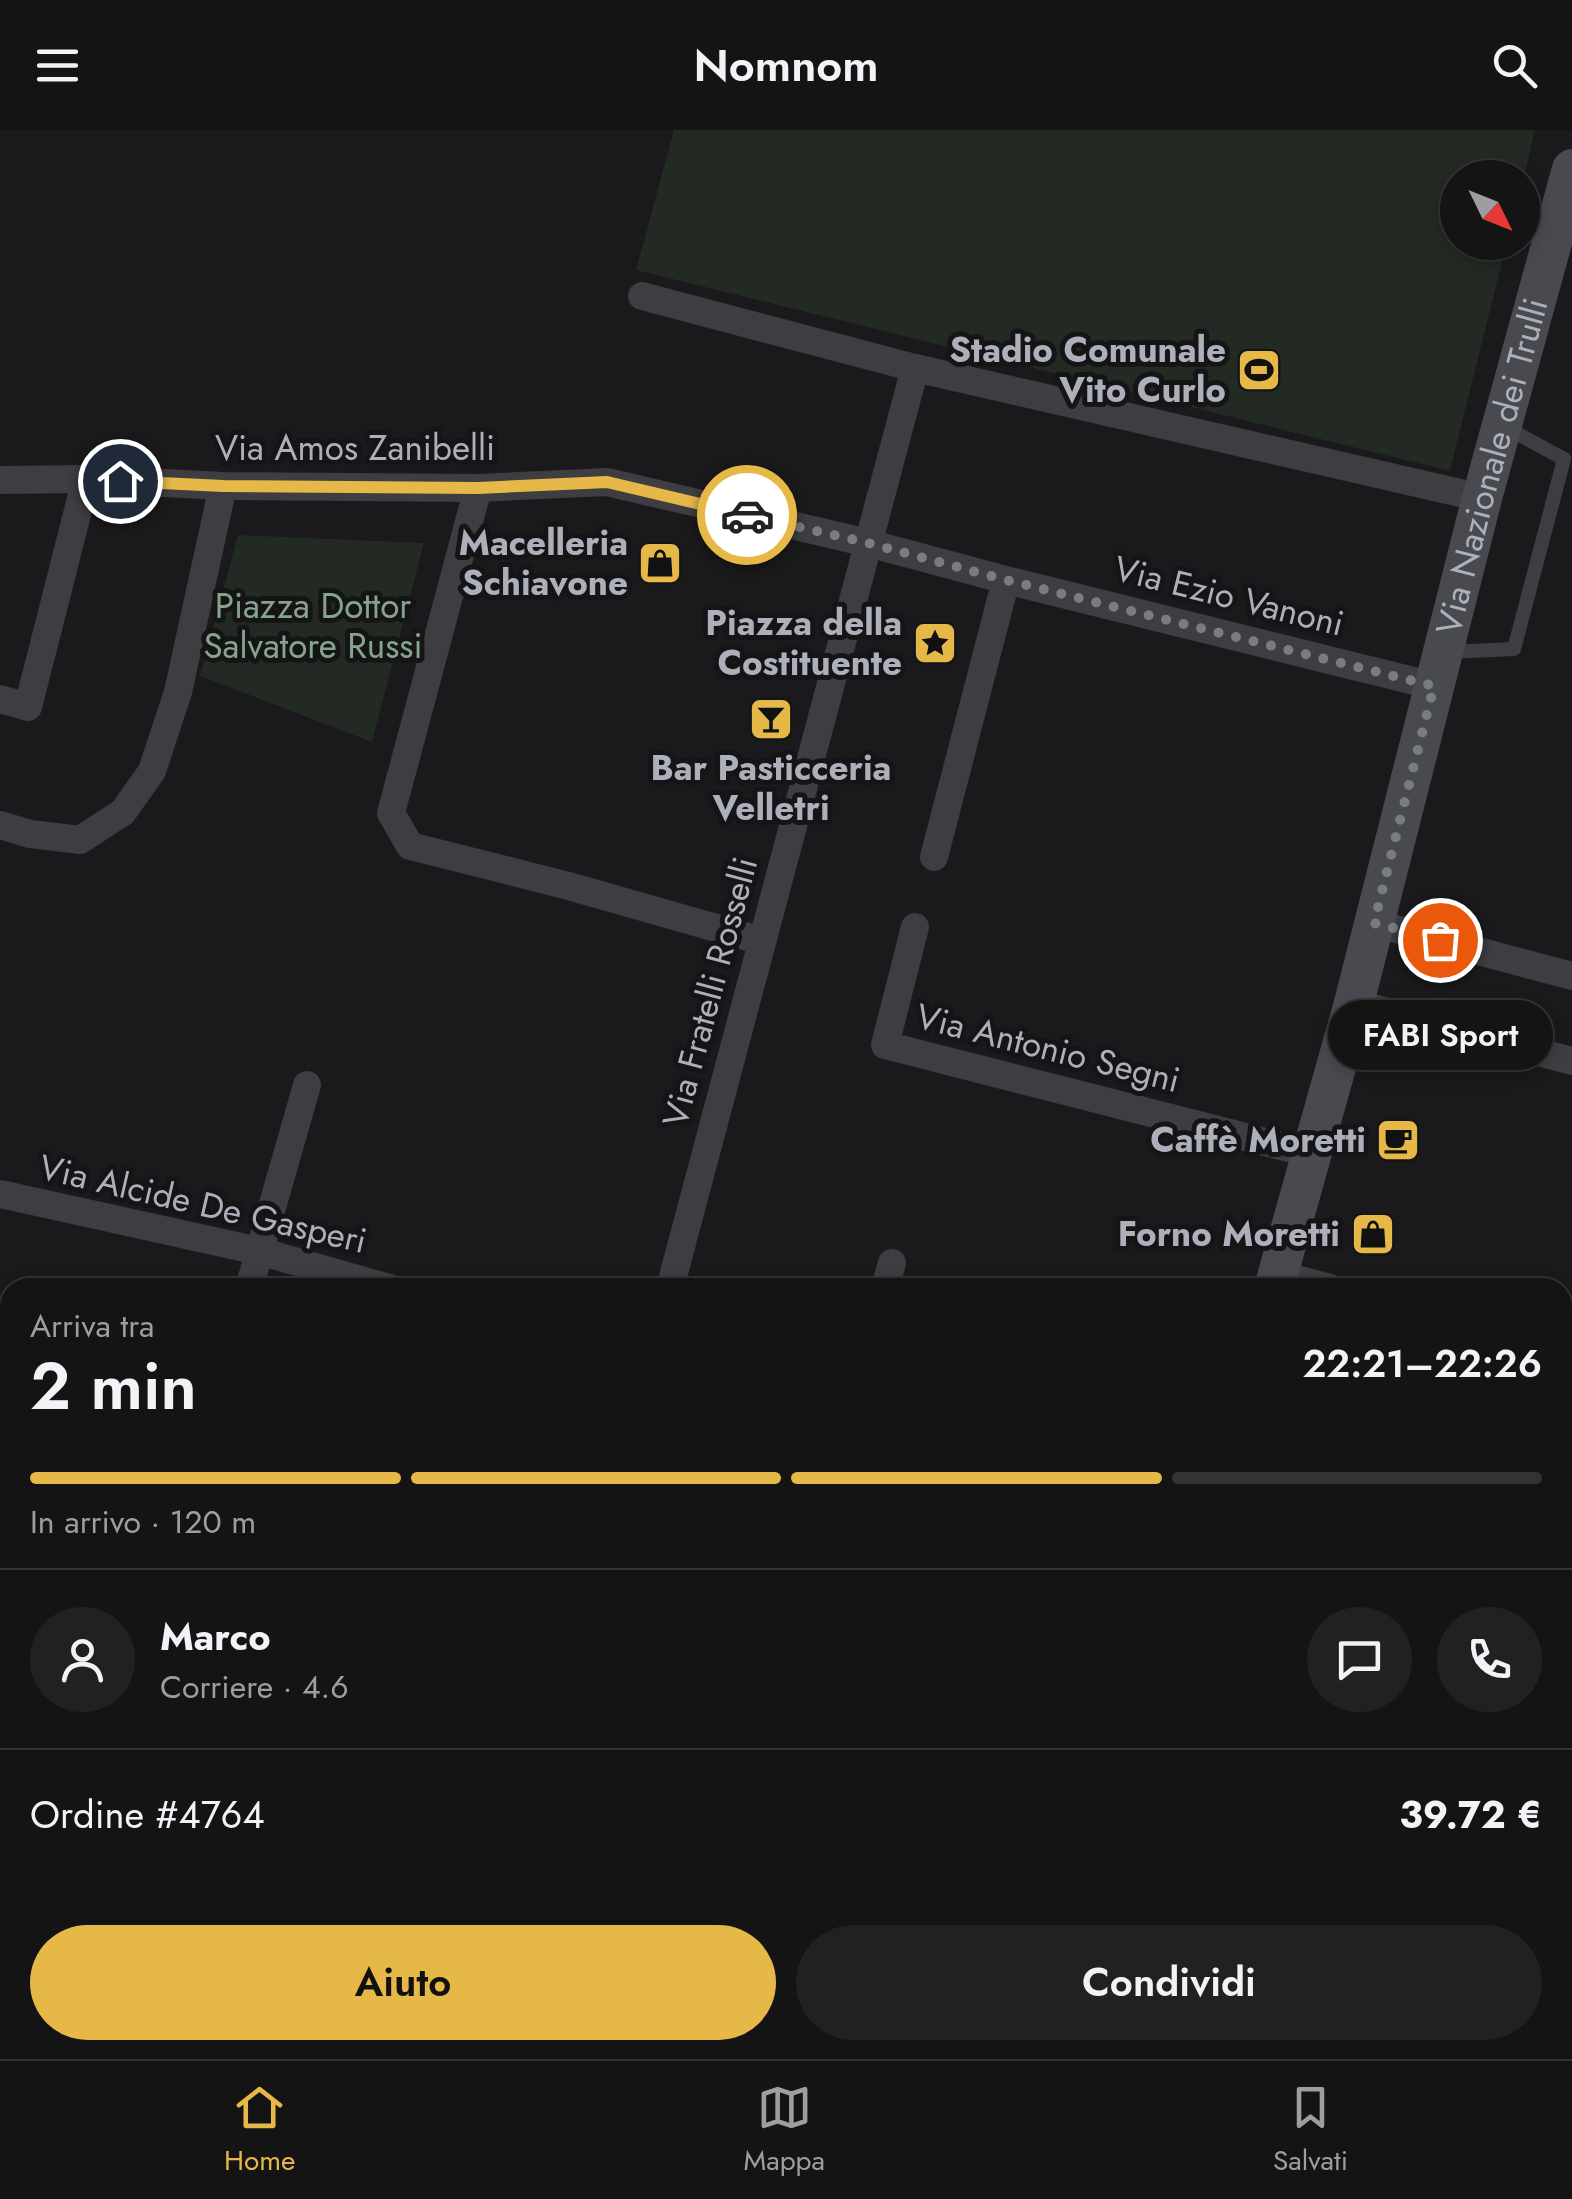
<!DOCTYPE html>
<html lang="it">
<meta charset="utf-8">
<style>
:root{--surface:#141415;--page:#212122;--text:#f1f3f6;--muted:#9d9ea0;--line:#333334;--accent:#e6b847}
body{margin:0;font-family:Jost,sans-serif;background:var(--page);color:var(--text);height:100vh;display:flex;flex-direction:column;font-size:38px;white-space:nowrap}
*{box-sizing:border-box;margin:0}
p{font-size:32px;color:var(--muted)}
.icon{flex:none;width:55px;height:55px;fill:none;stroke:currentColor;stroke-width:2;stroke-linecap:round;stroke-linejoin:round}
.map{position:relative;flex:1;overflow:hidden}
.side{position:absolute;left:0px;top:1148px;width:1572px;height:782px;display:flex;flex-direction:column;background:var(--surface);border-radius:30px 30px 0 0;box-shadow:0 5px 15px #0003,0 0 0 2px var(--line)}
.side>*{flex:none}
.needle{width:65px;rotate:133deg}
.tools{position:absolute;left:1440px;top:30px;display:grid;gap:20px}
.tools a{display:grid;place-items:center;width:100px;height:100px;border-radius:50%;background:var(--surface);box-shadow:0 5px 15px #0003,0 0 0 2px var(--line);font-size:50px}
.pin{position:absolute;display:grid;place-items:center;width:85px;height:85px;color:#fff;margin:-42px;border:5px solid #fff;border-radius:50%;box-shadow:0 2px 10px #0007}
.courier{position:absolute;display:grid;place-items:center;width:100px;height:100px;margin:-50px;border:8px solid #e6b847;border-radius:50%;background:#fff;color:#222;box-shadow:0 2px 12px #0007}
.bubble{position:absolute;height:70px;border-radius:35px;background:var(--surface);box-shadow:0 5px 15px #0003,0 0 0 2px var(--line);font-size:32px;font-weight:600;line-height:70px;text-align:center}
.headline em{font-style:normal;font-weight:600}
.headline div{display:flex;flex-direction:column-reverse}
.headline{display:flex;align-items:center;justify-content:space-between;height:170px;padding:0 30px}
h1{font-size:65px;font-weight:600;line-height:75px}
.bar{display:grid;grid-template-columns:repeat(4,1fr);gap:15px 10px;align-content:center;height:120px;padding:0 30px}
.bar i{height:12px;border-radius:8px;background:var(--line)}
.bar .active{background:var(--accent)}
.bar p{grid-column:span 4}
.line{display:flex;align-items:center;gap:25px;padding:0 30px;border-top:2px solid var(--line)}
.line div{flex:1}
.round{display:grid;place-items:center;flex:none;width:105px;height:105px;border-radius:52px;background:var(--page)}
.cta{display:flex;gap:20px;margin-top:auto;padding:20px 30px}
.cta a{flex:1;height:115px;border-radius:60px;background:var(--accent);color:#111;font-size:40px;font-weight:600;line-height:115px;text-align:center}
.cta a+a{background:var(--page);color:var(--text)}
header{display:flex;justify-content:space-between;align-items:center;height:130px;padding:0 30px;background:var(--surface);font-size:45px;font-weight:600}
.tab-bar{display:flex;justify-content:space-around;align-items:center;height:140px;border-top:2px solid var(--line);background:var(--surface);font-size:28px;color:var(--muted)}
.tab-bar a{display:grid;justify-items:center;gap:5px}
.tab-bar .active{color:var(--accent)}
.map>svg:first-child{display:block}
</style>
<header><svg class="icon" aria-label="menu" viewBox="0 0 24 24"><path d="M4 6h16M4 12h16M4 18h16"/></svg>Nomnom<svg class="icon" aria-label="search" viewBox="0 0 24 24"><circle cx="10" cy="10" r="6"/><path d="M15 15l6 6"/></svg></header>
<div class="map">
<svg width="1572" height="1929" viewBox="0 0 1572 1929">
<rect width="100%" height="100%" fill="#1a1a1c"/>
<g fill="#222a23">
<polygon points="674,0 1535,0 1523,51 1522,48 1458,48 1458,112 1507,113 1450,341 636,140"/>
<polygon points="238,405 424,413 372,612 200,546"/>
</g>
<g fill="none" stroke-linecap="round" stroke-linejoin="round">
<polyline stroke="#3d3d42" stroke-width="14" points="1448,522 1514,519 1564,329 1507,298"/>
<g stroke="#3d3d42" stroke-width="28">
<polyline points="642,166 915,238 1482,368"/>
<polyline points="0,350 86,349 223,356 478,358 607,352 868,413 1006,450 1434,556"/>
<polyline points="478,358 391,683 410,716 565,755 762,811"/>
<polyline points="0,569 28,577 86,349"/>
<polyline points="0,695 30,704 80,710 123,682 152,641 178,562 223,356"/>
<polyline points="934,727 1006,450"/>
<polyline points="1373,793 1572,846"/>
<polyline points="915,797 885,915 1312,1024"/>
<polyline points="1354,873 1572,931"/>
<polyline points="0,1064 259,1121 389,1158"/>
<polyline points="1278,1144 1330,1158"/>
<polyline points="249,1158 307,955"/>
<polyline points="670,1158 915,238"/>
<polyline points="885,1158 892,1133"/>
<polyline points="1562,1217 1572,1220"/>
<polyline points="0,1306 10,1307"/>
<polyline points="1562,1428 1572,1394"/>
<polyline points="1,1433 10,1400"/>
<polyline points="1562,1465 1572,1467"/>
<polyline points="0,1576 10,1578"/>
<polyline points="1517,1920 1543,1929"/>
<polyline points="465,1929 467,1920"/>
<polyline points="1416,1929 1419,1920"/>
</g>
<g stroke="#494a50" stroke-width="40">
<path id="s1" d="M 1274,1158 L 1354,873 L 1482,368 L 1572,39"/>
<polyline points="1077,1929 1079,1920"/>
</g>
</g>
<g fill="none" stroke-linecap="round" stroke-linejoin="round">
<polyline stroke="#7a7c83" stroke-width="10" stroke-dasharray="0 18" points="747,385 868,413 1006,450 1434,556 1374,793 1440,810"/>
<polyline stroke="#e6b847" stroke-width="12" points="120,351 223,356 478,358 607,352 747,385"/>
</g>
<defs>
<g id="stadium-square" transform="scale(2.25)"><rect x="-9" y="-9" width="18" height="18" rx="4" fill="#e6b847" stroke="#151517"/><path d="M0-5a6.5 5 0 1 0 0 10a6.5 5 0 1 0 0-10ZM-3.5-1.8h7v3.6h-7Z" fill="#111"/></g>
<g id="shop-square" transform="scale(2.25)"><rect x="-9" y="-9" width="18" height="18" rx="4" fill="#e6b847" stroke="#151517"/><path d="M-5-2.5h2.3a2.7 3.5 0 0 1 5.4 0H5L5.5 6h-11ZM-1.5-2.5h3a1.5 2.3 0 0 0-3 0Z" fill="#111"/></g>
<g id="sight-square" transform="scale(2.25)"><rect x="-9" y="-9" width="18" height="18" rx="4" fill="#e6b847" stroke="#151517"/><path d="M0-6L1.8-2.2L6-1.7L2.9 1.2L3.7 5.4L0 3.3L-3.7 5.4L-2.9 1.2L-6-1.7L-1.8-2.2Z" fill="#111"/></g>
<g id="bar-square" transform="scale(2.25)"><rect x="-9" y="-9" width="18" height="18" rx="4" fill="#e6b847" stroke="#151517"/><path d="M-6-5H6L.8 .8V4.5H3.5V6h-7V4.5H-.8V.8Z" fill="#111"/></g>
<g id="cafe-square" transform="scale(2.25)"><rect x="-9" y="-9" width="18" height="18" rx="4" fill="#e6b847" stroke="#151517"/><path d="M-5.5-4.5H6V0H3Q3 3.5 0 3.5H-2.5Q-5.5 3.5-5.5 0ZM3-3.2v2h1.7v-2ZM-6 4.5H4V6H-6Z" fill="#111"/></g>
</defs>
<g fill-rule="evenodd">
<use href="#stadium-square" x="1259" y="240"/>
<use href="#shop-square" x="660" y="433"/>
<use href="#sight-square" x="935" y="513"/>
<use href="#bar-square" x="771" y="589"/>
<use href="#cafe-square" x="1398" y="1010"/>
<use href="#shop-square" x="1373" y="1104"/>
</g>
<g text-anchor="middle" stroke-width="10" stroke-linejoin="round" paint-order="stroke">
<g font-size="35" font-weight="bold" fill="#adb0ba" stroke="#151517" text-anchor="end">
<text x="1226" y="232">Stadio Comunale<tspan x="1226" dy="40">Vito Curlo</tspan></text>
<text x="628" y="425">Macelleria<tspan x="628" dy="40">Schiavone</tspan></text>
<text x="902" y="505">Piazza della<tspan x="902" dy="40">Costituente</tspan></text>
<text x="771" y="650" text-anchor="middle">Bar Pasticceria<tspan x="771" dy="40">Velletri</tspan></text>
<text x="1366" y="1022">Caffè Moretti</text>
<text x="1340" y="1116">Forno Moretti</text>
</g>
<g font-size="35" fill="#adb0ba" stroke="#151517">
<text x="355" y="330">Via Amos Zanibelli</text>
<text dy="12" stroke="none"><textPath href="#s1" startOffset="850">Via Nazionale dei Trulli</textPath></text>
<text transform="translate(1229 466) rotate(14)" y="12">Via Ezio Vanoni</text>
<text transform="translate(710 862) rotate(-75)" y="12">Via Fratelli Rosselli</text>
<text transform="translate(1048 918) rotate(14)" y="12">Via Antonio Segni</text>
<text transform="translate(203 1074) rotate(13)" y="12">Via Alcide De Gasperi</text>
</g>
<g font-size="35" fill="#86a489" stroke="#151517">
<text x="313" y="488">Piazza Dottor<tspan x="313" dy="40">Salvatore Russi</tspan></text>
</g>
</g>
</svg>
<div class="tools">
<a><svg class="needle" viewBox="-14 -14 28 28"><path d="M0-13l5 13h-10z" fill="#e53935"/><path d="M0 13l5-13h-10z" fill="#9d9ea0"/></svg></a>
</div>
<div class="pin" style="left:1440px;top:810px;background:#ea580c"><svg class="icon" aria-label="bag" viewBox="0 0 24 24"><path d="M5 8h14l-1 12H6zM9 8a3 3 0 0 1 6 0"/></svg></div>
<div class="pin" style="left:120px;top:351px;background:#1f2937"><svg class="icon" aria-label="home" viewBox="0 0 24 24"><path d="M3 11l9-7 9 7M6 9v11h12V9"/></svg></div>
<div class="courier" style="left:747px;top:385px"><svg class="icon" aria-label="car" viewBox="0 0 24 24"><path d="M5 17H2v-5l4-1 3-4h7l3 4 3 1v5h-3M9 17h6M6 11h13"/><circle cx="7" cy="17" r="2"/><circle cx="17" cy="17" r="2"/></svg></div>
<div class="bubble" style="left:1328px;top:870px;width:225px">FABI Sport</div>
<section class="side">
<div class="headline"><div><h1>2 min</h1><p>Arriva tra</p></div><em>22:21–22:26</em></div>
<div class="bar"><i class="active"></i><i class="active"></i><i class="active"></i><i></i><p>In arrivo · 120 m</p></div>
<div class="line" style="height:180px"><a class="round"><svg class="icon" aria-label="person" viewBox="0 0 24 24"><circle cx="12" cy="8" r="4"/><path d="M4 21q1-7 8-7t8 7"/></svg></a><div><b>Marco</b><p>Corriere · 4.6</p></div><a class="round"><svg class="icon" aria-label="chat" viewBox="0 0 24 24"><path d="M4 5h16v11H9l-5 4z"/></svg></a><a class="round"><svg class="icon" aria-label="phone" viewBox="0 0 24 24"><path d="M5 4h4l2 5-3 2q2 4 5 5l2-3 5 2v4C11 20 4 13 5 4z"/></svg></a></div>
<div class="line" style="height:130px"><div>Ordine #4764</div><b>39.72 €</b></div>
<div class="cta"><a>Aiuto</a><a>Condividi</a></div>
</section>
</div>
<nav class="tab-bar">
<a class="active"><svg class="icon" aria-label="home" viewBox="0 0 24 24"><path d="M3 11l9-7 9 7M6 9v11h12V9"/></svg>Home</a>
<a><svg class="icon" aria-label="map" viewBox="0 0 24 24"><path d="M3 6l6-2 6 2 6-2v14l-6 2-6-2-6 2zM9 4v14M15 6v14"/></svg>Mappa</a>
<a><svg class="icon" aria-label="saved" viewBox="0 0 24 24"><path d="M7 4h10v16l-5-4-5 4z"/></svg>Salvati</a>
</nav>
